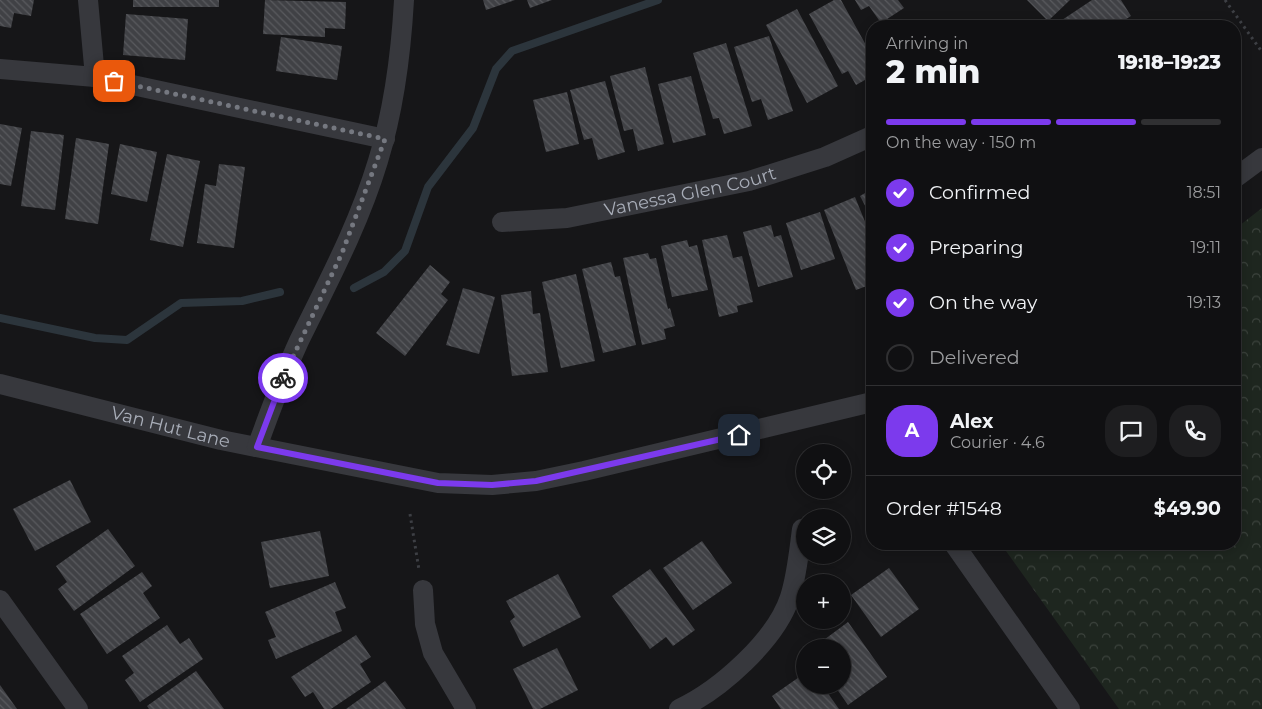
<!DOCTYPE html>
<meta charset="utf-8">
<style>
:root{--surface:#101012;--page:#1e1e20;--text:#f1f3f6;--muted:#9c9d9f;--line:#303032;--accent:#7c3aed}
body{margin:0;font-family:Montserrat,sans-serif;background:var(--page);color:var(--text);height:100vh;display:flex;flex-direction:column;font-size:19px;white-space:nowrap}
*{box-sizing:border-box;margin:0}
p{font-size:16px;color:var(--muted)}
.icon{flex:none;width:28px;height:28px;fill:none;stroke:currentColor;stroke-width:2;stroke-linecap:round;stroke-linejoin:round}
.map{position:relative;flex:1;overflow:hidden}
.panel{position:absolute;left:866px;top:20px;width:375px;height:530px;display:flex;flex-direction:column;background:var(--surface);border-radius:20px;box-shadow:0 2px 12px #0003,0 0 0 1px var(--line)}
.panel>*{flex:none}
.controls{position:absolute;left:796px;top:444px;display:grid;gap:10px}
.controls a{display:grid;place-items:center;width:55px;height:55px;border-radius:50%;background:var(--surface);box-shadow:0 2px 12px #0003,0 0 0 1px var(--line);font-size:25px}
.pin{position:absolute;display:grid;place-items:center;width:42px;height:42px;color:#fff;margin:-21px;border-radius:10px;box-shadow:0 2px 8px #0006}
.courier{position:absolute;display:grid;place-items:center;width:50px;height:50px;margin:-25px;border:4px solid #7c3aed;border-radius:50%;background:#fff;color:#222;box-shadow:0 1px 6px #0007}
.head em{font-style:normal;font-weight:800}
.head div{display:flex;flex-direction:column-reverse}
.head{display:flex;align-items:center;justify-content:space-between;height:85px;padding:0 20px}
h1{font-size:32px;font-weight:800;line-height:38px}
.bar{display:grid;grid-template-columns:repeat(4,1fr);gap:8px 5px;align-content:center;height:60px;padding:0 20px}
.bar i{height:6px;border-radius:4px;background:var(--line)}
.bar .on{background:var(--accent)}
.bar p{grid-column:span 4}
.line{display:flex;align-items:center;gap:12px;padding:0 20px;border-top:1px solid var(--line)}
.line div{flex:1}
.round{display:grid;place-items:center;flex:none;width:52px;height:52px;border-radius:20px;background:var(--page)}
ol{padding:0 20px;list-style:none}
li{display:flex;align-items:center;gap:15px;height:55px}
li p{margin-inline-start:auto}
li .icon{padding:5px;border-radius:50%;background:var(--accent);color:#fff;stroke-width:4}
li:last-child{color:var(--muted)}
li i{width:28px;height:28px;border:2px solid var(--line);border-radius:50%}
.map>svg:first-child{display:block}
</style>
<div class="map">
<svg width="1262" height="709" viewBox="0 0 1262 709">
<defs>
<pattern id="forest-crowns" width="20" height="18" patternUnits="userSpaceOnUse" patternTransform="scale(1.25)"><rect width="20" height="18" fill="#1e261f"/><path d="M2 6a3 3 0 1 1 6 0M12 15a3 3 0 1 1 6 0" fill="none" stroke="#3c433d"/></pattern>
<pattern id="building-back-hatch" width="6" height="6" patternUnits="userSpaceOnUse" patternTransform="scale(1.25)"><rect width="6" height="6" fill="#404145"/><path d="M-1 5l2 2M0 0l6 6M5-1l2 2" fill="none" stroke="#595a5e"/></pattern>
</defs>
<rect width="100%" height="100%" fill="#161618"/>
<polygon fill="url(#forest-crowns)" points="1262,208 1262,709 1119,709 1001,544 1235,544 1235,229"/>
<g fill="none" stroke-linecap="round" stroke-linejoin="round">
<g stroke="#2c353c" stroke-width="8">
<polyline points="354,288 384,272 405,251 428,187 473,128 496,69 512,51 658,0"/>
<polyline points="0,318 95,338 127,340 181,303 242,301 280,292"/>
</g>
</g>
<g fill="url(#building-back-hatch)">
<polygon points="0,0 34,0 31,16 14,13 11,28 0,26"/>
<rect x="133" y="0" width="86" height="7"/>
<polygon points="265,0 346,2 345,29 325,28 325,37 263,34"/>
<polygon points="483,0 515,0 486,10"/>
<polygon points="527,0 552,0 530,8"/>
<polygon points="834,0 841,0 872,56 872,76 856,85 848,71 842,74 809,14"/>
<polygon points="855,0 898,0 904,8 881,23 869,6 861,10"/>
<polygon points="1027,0 1070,0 1048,21"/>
<polygon points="1092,0 1121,0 1131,16 1115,26 1053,26"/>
<polygon points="797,9 838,86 807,103 766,25"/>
<polygon points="126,14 188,19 185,60 123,55"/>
<polygon points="769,36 793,111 768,120 761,99 752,102 734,47"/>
<polygon points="281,37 342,46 337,80 276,71"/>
<polygon points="726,43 752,126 724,134 719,118 713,119 693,53"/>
<polygon points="645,67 664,144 638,151 633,129 624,131 610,76"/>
<polygon points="691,76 706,135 673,143 658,84"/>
<polygon points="605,81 625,152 598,160 592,138 584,140 570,90"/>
<polygon points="567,92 579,144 546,152 533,100"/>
<polygon points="0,124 22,128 11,186 0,184"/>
<polygon points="31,131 64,135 55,210 21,206"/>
<polygon points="76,138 109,144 98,224 65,219"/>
<polygon points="120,144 157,152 147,202 111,194"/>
<polygon points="167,154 200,161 183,247 150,240"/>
<polygon points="219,164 245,167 234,248 197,243 205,184 216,186"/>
<polygon points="872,189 872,219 860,196"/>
<polygon points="855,197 872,239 872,284 856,290 824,210"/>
<polygon points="820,212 835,259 801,270 786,223"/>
<polygon points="771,225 774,237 781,235 793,277 758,287 743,232"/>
<polygon points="727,235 733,258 742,256 753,302 737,306 738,312 719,317 702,240"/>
<polygon points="687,240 689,247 697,245 708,290 672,297 661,246"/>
<polygon points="648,253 650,259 656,258 668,309 670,308 675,326 664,329 666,339 642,345 623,258"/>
<polygon points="611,262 615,277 620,276 636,345 603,353 582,269"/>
<polygon points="430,265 450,282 441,294 448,300 405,356 376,333"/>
<polygon points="576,274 595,361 561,368 542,282"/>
<polygon points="463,288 495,297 479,354 446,345"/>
<polygon points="531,291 533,314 540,313 548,372 512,376 501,295"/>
<polygon points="70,480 91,522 35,551 13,509"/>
<polygon points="108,529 135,566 74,611 58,589 67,582 56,566"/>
<polygon points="320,531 329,576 270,588 261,542"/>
<polygon points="702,541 732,583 693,610 663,568"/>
<polygon points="889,568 919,609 881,637 851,595"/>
<polygon points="650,569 695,630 673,646 666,637 650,649 612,596"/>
<polygon points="142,572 152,586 143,593 160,618 107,654 80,614"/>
<polygon points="558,574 581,617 523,647 510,621 515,617 506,601"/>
<polygon points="335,582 346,608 335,612 342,631 276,659 268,640 276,637 265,612"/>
<polygon points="848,622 887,677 848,705 834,685 842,685 842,648 813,648"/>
<polygon points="167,625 180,644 189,638 203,659 140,702 125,680 134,673 122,656"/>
<polygon points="356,635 371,657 360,664 371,682 331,709 324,709 313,692 305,697 291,677"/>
<polygon points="557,648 578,690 540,709 533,709 513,669"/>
<polygon points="196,671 224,709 149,709 147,706"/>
<polygon points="805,673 805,685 822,685 839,709 781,709 772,696"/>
<polygon points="385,681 406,709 346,709"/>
<polygon points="0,685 17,709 0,709"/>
</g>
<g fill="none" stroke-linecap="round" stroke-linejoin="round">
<g stroke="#3d3f44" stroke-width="3" stroke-dasharray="2.5 4" stroke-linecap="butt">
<polyline points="1225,0 1262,52"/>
<polyline points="410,514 419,570"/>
</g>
<g stroke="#37383d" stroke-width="20">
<polyline points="88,0 95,77"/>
<polyline points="0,69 95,77 385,139"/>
<polyline points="1235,178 1262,158"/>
<path id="s1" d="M 502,222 L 567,218 L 749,181 L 825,157 L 872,136"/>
<path id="s2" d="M 0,384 L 221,440 L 438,483 L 492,485 L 536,481 L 584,471 L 872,402"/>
<path d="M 257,447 C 270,411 283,376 299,341 C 328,282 359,224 378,161 C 394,109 401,54 404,0"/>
<polyline points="954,544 1070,709"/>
<polyline points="423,590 425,624 433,653 466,709"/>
<polyline points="0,600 78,709"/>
<path d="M 679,709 C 720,690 776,640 790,597 C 797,575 799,551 802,529"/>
</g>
</g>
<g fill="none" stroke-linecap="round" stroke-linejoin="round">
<polyline stroke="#757880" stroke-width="5" stroke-dasharray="0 9" points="114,81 385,139 342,253 283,378"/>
<polyline stroke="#7c3aed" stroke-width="6" points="283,378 257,447 438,483 492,485 536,481 739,435"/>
</g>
<g text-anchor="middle" stroke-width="4.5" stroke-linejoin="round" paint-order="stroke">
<g font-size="18" fill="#a8adb8" stroke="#111113">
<text dy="6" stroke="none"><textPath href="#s1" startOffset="191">Vanessa Glen Court</textPath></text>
<text dy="6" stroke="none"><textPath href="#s2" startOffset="176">Van Hut Lane</textPath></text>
</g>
</g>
</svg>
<div class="controls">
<a><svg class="icon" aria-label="locate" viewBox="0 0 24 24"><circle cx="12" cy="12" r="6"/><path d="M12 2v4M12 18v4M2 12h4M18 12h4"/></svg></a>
<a><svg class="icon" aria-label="layers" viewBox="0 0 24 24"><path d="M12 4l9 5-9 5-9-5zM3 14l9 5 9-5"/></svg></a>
<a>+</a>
<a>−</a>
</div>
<div class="pin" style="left:114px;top:81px;background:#ea580c"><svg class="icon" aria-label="bag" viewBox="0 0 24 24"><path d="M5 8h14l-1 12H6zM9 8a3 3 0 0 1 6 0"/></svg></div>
<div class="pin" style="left:739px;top:435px;background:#1f2937"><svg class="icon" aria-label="home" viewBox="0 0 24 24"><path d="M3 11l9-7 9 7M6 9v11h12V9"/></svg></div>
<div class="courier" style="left:283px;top:378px"><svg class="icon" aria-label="bike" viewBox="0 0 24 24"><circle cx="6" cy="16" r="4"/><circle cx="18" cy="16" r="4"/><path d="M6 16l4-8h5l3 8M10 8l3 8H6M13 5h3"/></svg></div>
<section class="panel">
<div class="head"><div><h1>2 min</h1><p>Arriving in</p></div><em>19:18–19:23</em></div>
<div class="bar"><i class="on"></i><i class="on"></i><i class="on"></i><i></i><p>On the way · 150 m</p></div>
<ol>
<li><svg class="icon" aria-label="check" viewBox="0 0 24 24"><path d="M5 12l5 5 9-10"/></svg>Confirmed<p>18:51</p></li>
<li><svg class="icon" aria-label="check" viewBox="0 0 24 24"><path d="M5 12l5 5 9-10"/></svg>Preparing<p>19:11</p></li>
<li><svg class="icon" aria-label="check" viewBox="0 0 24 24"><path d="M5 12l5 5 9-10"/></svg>On the way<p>19:13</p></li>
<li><i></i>Delivered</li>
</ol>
<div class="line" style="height:90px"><b class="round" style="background:var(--accent);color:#fff">A</b><div><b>Alex</b><p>Courier · 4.6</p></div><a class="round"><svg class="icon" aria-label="chat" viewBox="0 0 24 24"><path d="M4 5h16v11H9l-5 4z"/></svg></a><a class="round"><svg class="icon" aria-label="phone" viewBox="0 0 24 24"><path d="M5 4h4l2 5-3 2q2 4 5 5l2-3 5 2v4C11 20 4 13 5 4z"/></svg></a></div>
<div class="line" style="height:65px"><div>Order #1548</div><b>$49.90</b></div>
</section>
</div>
